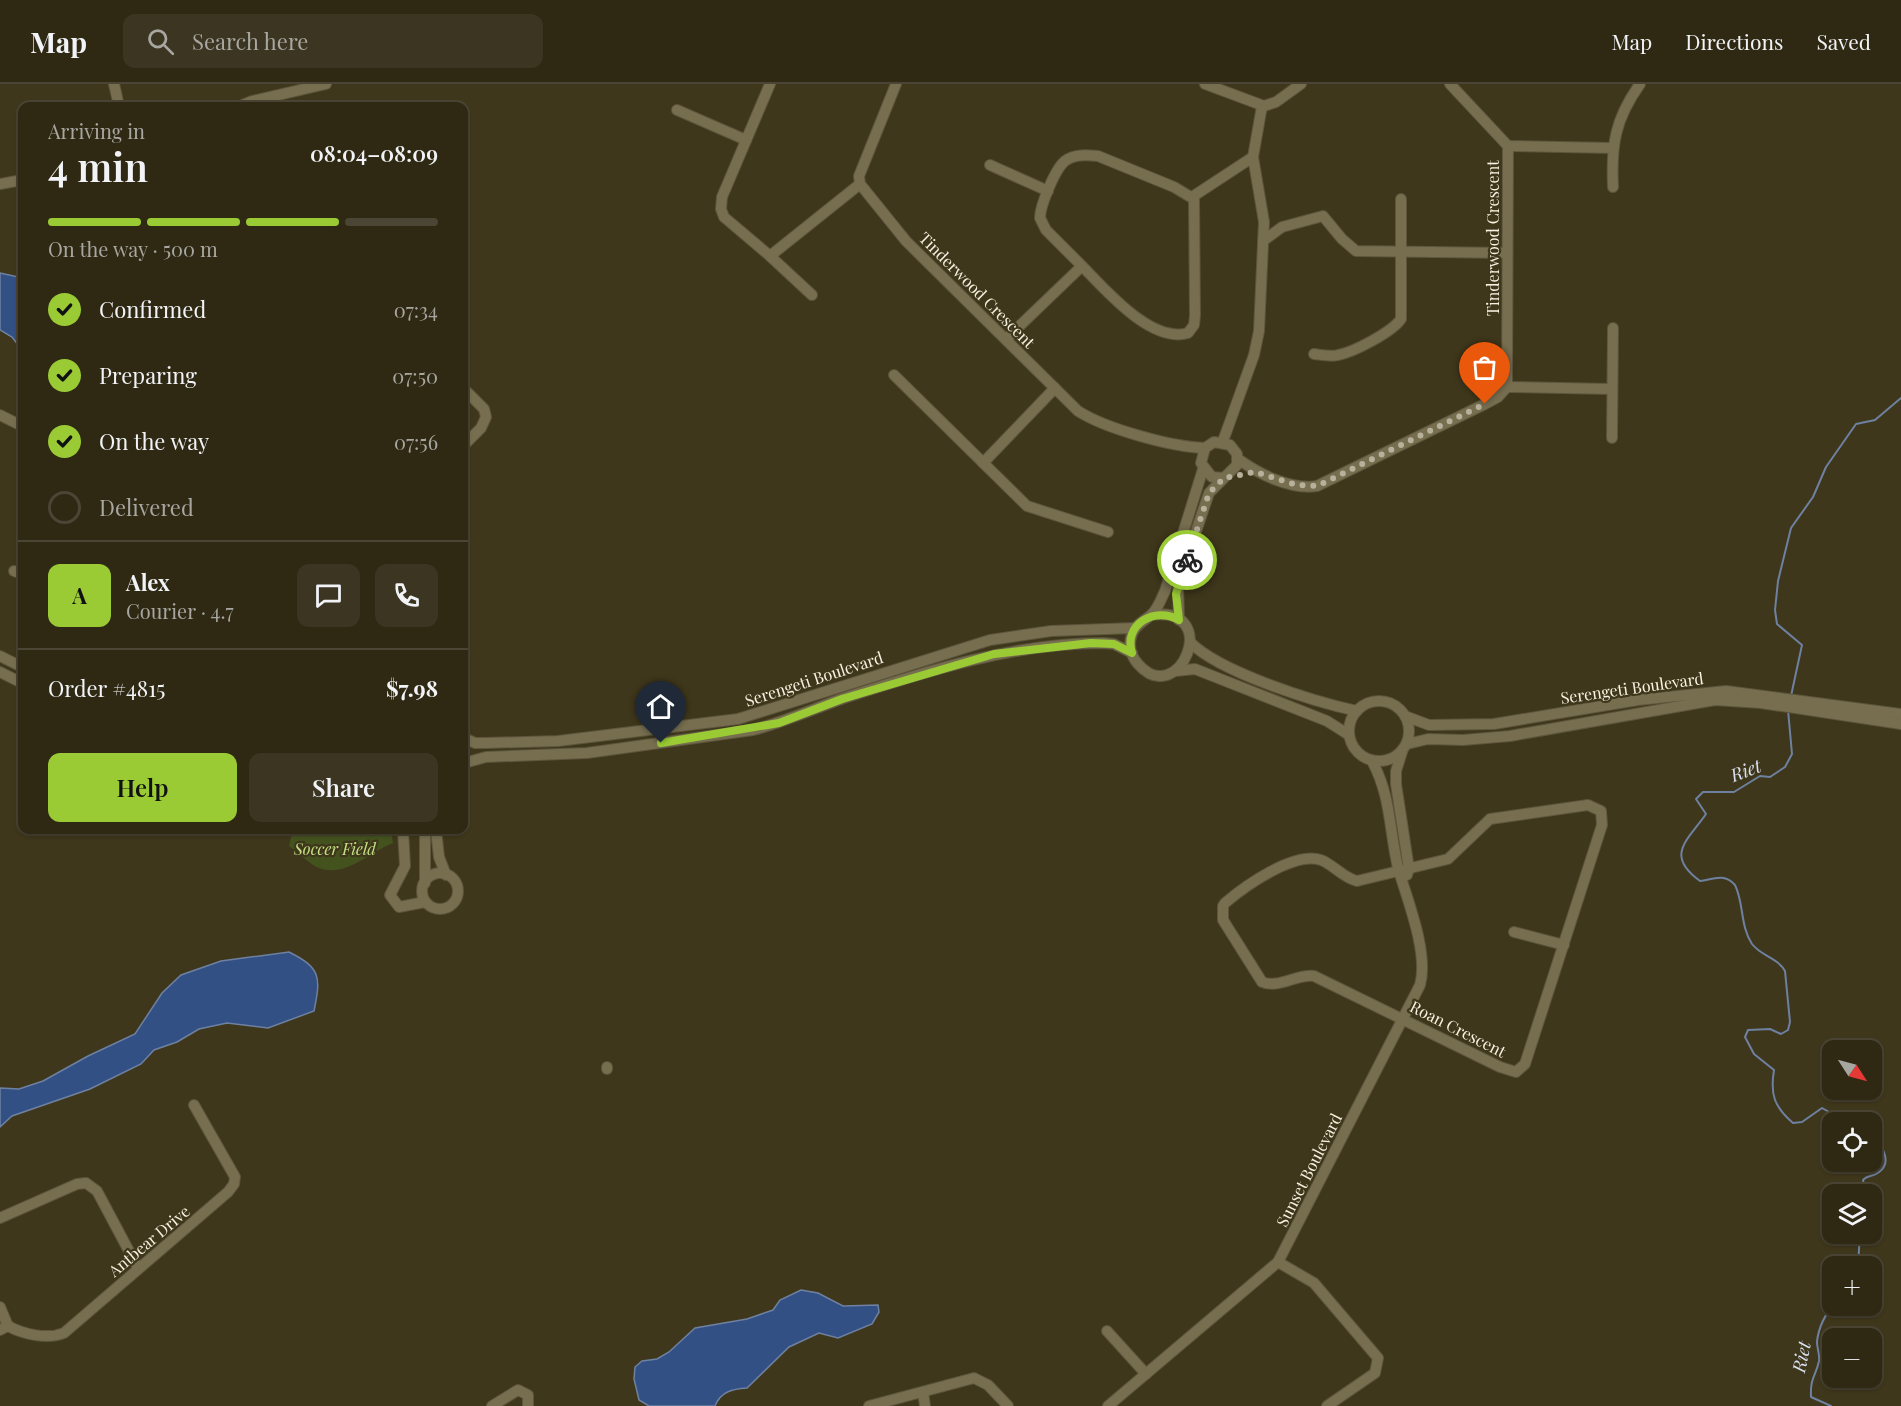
<!DOCTYPE html>
<meta charset="utf-8">
<style>
:root{--surface:#2f2914;--page:#3b3522;--text:#f1f3f6;--muted:#a7a6a0;--line:#4a4534;--accent:#9acb34}
body{margin:0;font-family:"Playfair Display",serif;background:var(--page);color:var(--text);height:100vh;display:flex;flex-direction:column;font-size:22px;white-space:nowrap}
*{box-sizing:border-box;margin:0}
p{font-size:20px;color:var(--muted)}
.icon{flex:none;width:33px;height:33px;fill:none;stroke:currentColor;stroke-width:2;stroke-linecap:round;stroke-linejoin:round}
.map{position:relative;flex:1;overflow:hidden}
.side{position:absolute;left:18px;top:18px;width:450px;height:732px;display:flex;flex-direction:column;background:var(--surface);border-radius:12px;box-shadow:0 2px 4px #0004,0 0 0 2px var(--line)}
.side>*{flex:none}
.needle{width:39px;rotate:126deg}
.controls{position:absolute;left:1822px;top:956px;display:grid;gap:12px}
.controls a{display:grid;place-items:center;width:60px;height:60px;border-radius:12px;background:var(--surface);box-shadow:0 2px 4px #0004,0 0 0 2px var(--line);font-size:30px}
.pin{position:absolute;display:grid;place-items:center;width:51px;height:51px;color:#fff;margin:-62px -26px;border-radius:50% 50% 50% 0;rotate:-45deg;box-shadow:0 0 6px #0007}
.pin .icon{rotate:45deg}
.courier{position:absolute;display:grid;place-items:center;width:60px;height:60px;margin:-30px;border:4px solid #9acb34;border-radius:50%;background:#fff;color:#222;box-shadow:0 2px 8px #0007}
.head em{font-style:normal;font-weight:600}
.head div{display:flex;flex-direction:column-reverse}
.head{display:flex;align-items:center;justify-content:space-between;height:102px;padding:0 30px}
h1{font-size:39px;font-weight:600;line-height:45px}
.bar{display:grid;grid-template-columns:repeat(4,1fr);gap:9px 6px;align-content:center;height:72px;padding:0 30px}
.bar i{height:8px;border-radius:4px;background:var(--line)}
.bar .selected{background:var(--accent)}
.bar p{grid-column:span 4}
.line{display:flex;align-items:center;gap:15px;padding:0 30px;border-top:2px solid var(--line)}
.line div{flex:1}
.round{display:grid;place-items:center;flex:none;width:63px;height:63px;border-radius:12px;background:var(--page)}
ol{padding:0 30px;list-style:none}
li{display:flex;align-items:center;gap:18px;height:66px}
li p{margin-inline-start:auto}
li .icon{padding:6px;border-radius:50%;background:var(--accent);color:#111;stroke-width:4}
li:last-child{color:var(--muted)}
li i{width:33px;height:33px;border:3px solid var(--line);border-radius:50%}
.action{display:flex;gap:12px;margin-top:auto;padding:12px 30px}
.action a{flex:1;height:69px;border-radius:12px;background:var(--accent);color:#111;font-size:24px;font-weight:600;line-height:69px;text-align:center}
.action a+a{background:var(--page);color:var(--text)}
header{display:flex;align-items:center;gap:36px;box-sizing:border-box;height:84px;padding:0 30px;background:var(--surface);border-bottom:2px solid var(--line)}
header strong{font-size:28px}
nav{display:flex;gap:33px;margin-inline-start:auto;font-size:21px}
.search{width:420px;height:54px;background:var(--page);display:flex;align-items:center;gap:15px;box-sizing:border-box;padding:0 21px;border-radius:12px;color:var(--muted);font-size:22px}
.map>svg:first-child{display:block}
</style>
<header>
<strong>Map</strong>
<div class="search"><svg class="icon" aria-label="search" viewBox="0 0 24 24"><circle cx="10" cy="10" r="6"/><path d="M15 15l6 6"/></svg>Search here</div>
<nav><a>Map</a><a>Directions</a><a>Saved</a></nav>
</header>
<div class="map">
<svg width="1901" height="1322" viewBox="0 0 1901 1322">
<rect width="100%" height="100%" fill="#3f371b"/>
<path fill="#44531e" d="M 293,746 L 391,746 L 393,759 C 370,768 345,794 319,784 C 309,780 298,768 289,762 Z"/>
<g fill="#335085" stroke="#6e81a1" stroke-width="1.5">
<polygon points="0,189 18,193 22,189 22,266 12,253 0,246"/>
<path d="M 289,868 C 321,884 321,893 314,927 L 268,944 L 227,939 L 199,945 L 177,958 L 154,966 L 141,980 L 90,1005 L 12,1032 L 0,1043 L 0,1004 L 19,1005 L 43,997 L 88,972 L 135,950 L 162,909 L 181,891 L 221,877 Z"/>
<path d="M 801,1206 L 818,1209 L 843,1222 L 878,1221 L 879,1228 L 872,1240 L 838,1254 L 819,1249 L 789,1263 L 747,1304 C 733,1305 721,1307 715,1322 L 649,1322 L 639,1316 L 634,1295 L 635,1283 L 642,1277 L 657,1275 L 669,1268 L 695,1244 L 747,1235 L 773,1226 L 780,1216 Z"/>
</g>
<g fill="none" stroke-linecap="round" stroke-linejoin="round">
<g stroke="#6e81a1" stroke-width="2">
<polyline points="1791,612 1802,561 1777,540 1775,526 1778,497 1791,444 1813,413 1826,383 1856,340 1875,336 1901,314"/>
<path d="M 1788,626 L 1792,670 L 1785,683 L 1770,693 L 1760,692 L 1734,708 L 1703,708 L 1696,715 L 1706,730 C 1688,756 1664,771 1700,797 C 1714,795 1724,789 1735,801 C 1744,819 1740,842 1752,860 C 1761,872 1778,874 1785,887 L 1790,938 L 1788,946 L 1781,950 L 1770,945 L 1748,946 L 1745,953 L 1754,970 L 1774,986 C 1770,1010 1774,1023 1793,1039 L 1802,1038 L 1822,1024 L 1847,1038"/>
<path d="M 1866,1110 L 1863,1096 C 1867,1091 1871,1093 1876,1090 C 1894,1080 1883,1062 1872,1052"/>
<polyline points="1858,1182 1860,1149"/>
<path d="M 1831,1322 L 1811,1313 C 1810,1293 1816,1292 1819,1277 C 1820,1271 1817,1264 1817,1258 C 1818,1246 1825,1227 1836,1221"/>
</g>
<g stroke="#5c553c" stroke-width="12">
<g id="minor">
<polyline points="114,0 119,22"/>
<polyline points="770,0 722,113 721,125 724,133 770,172 860,100"/>
<path d="M 896,0 L 859,92 L 860,100 L 906,157 L 1078,327 C 1106,345 1172,363 1205,364"/>
<polyline points="1205,0 1264,22 1276,18 1301,0"/>
<polyline points="240,22 252,17 326,0"/>
<polyline points="677,26 746,56"/>
<polyline points="1508,62 1612,64"/>
<polyline points="990,81 1048,107"/>
<polyline points="0,100 22,96"/>
<path d="M 1613,103 C 1611,61 1615,35 1640,0"/>
<polyline points="1192,113 1253,73"/>
<polyline points="1263,157 1282,143 1323,132 1342,155 1356,167 1507,169"/>
<polyline points="770,172 812,211"/>
<path d="M 1006,255 L 1082,182 C 1105,205 1151,260 1188,249 L 1194,241 L 1195,231 L 1194,115 L 1174,103 L 1098,72 C 1087,71 1074,70 1065,77 C 1055,85 1040,122 1040,134 L 1046,146 L 1082,182"/>
<path d="M 1314,270 C 1322,271 1331,273 1338,271 C 1354,268 1392,248 1401,235 L 1401,115"/>
<polyline points="894,291 1027,422 1108,448"/>
<polyline points="1507,303 1611,305"/>
<polyline points="464,305 484,325 486,333 481,344 464,361"/>
<polyline points="0,331 22,342"/>
<polyline points="1612,354 1613,244"/>
<polyline points="1223,357 1254,271 1259,247 1264,138 1253,73 1262,22"/>
<path d="M 1238,375 C 1259,390 1290,406 1317,402 L 1485,320 L 1498,313 L 1507,303 L 1508,62 L 1450,0"/>
<polyline points="983,379 1055,304"/>
<polyline points="14,487 22,490"/>
<path d="M 1151,531 C 1224,521 1179,627 1138,580 C 1131,572 1128,561 1132,550 C 1136,540 1143,538 1151,531 C 1158,525 1161,515 1165,507 L 1203,385"/>
<polyline points="1179,536 1178,501 1209,409 1237,381 1237,370 1230,361 1214,358 1205,364 1201,379 1212,393 1224,394"/>
<path d="M 1190,558 C 1219,588 1315,618 1357,627"/>
<polyline points="0,572 22,583"/>
<polyline points="1175,587 1195,585 1327,637 1349,651"/>
<polyline points="0,588 22,599"/>
<circle cx="1379" cy="647" r="30"/>
<polyline points="1405,632 1429,641 1494,640 1638,616 1726,607 1901,630"/>
<polyline points="464,654 475,659 486,659 558,657 738,635 990,556 1051,547 1135,544"/>
<polyline points="1407,660 1428,655 1463,656 1510,652 1715,616 1761,619 1901,640"/>
<polyline points="1402,668 1396,687 1396,700 1409,785 1407,791"/>
<path d="M 464,679 L 486,673 L 587,669 L 753,646 C 784,638 813,625 844,614 C 927,587 1014,559 1103,559 L 1114,560 L 1132,569"/>
<path d="M 1588,721 L 1601,727 L 1602,741 L 1525,980 L 1516,988 L 1500,983 L 1314,892 C 1296,890 1278,905 1262,898 L 1223,836 L 1223,822 L 1225,819 C 1245,802 1294,767 1321,776 C 1334,781 1343,794 1357,797 L 1448,775 L 1490,735 Z"/>
<polyline points="403,746 405,782 390,811 399,823 425,818"/>
<polyline points="436,746 439,773 446,791"/>
<circle cx="440" cy="807" r="18"/>
<polyline points="425,799 425,746"/>
<polyline points="1514,848 1564,861"/>
<polyline points="607,983 607,985"/>
<polyline points="0,1134 77,1100 86,1099 97,1107 138,1184"/>
<polyline points="1278,1178 1314,1199 1378,1274 1375,1289 1327,1322"/>
<polyline points="0,1223 8,1242"/>
<path d="M 0,1246 L 8,1242 C 23,1250 47,1256 64,1249 L 228,1108 L 234,1100 L 235,1093 L 194,1021"/>
<polyline points="1107,1247 1146,1290"/>
<polyline points="923,1308 925,1322"/>
<polyline points="492,1322 518,1306 528,1311 528,1322"/>
<polyline points="869,1322 974,1294 988,1301 1008,1322"/>
<path d="M 1108,1322 L 1278,1178 L 1420,901 C 1429,869 1407,815 1398,784 C 1389,745 1391,712 1372,677"/>
</g>
</g>
<use href="#minor" stroke="#776e50" stroke-width="10"/>
</g>
<g fill="none" stroke-linecap="round" stroke-linejoin="round">
<polyline stroke="#b7b19c" stroke-width="6" stroke-dasharray="0 10.8" points="1187,476 1209,409 1224,394 1255,388 1297,401 1317,402 1485,320"/>
<path stroke="#9acb34" stroke-width="8" d="M 661,659 L 779,639 L 842,615 L 994,570 L 1091,559 L 1114,560 L 1132,569 C 1123,540 1155,522 1179,536 L 1176,510 L 1187,476"/>
</g>
<g text-anchor="middle" stroke-width="4.5" stroke-linejoin="round" paint-order="stroke">
<g font-size="16" fill="#f7f2e1" stroke="#3f371b">
<text transform="translate(1493 154) rotate(-90)" y="6">Tinderwood Crescent</text>
<text transform="translate(977 206) rotate(45)" y="6">Tinderwood Crescent</text>
<text transform="translate(814 595) rotate(-18)" y="6">Serengeti Boulevard</text>
<text transform="translate(1632 604) rotate(-8)" y="6">Serengeti Boulevard</text>
<text transform="translate(1458 945) rotate(27)" y="6">Roan Crescent</text>
<text transform="translate(1309 1086) rotate(-63)" y="6">Sunset Boulevard</text>
<text transform="translate(149 1157) rotate(-40)" y="6">Antbear Drive</text>
</g>
<g font-size="16" font-style="italic" fill="#c4e284" stroke="#3f371b">
<text x="335" y="771">Soccer Field</text>
</g>
<g font-size="18" font-style="italic" fill="#d9e2f3" stroke="#3f371b">
<text transform="translate(1746 687) rotate(-21)" y="6">Riet</text>
<text transform="translate(1802 1273) rotate(-78)" y="6">Riet</text>
</g>
</g>
</svg>
<div class="controls">
<a><svg class="needle" viewBox="-14 -14 28 28"><path d="M0-13l5 13h-10z" fill="#e53935"/><path d="M0 13l5-13h-10z" fill="#a7a6a0"/></svg></a>
<a><svg class="icon" aria-label="locate" viewBox="0 0 24 24"><circle cx="12" cy="12" r="6"/><path d="M12 2v4M12 18v4M2 12h4M18 12h4"/></svg></a>
<a><svg class="icon" aria-label="layers" viewBox="0 0 24 24"><path d="M12 4l9 5-9 5-9-5zM3 14l9 5 9-5"/></svg></a>
<a>+</a>
<a>−</a>
</div>
<div class="pin" style="left:1485px;top:320px;background:#ea580c"><svg class="icon" aria-label="bag" viewBox="0 0 24 24"><path d="M5 8h14l-1 12H6zM9 8a3 3 0 0 1 6 0"/></svg></div>
<div class="pin" style="left:661px;top:659px;background:#1f2937"><svg class="icon" aria-label="home" viewBox="0 0 24 24"><path d="M3 11l9-7 9 7M6 9v11h12V9"/></svg></div>
<div class="courier" style="left:1187px;top:476px"><svg class="icon" aria-label="bike" viewBox="0 0 24 24"><circle cx="6" cy="16" r="4"/><circle cx="18" cy="16" r="4"/><path d="M6 16l4-8h5l3 8M10 8l3 8H6M13 5h3"/></svg></div>
<section class="side">
<div class="head"><div><h1>4 min</h1><p>Arriving in</p></div><em>08:04–08:09</em></div>
<div class="bar"><i class="selected"></i><i class="selected"></i><i class="selected"></i><i></i><p>On the way · 500 m</p></div>
<ol>
<li><svg class="icon" aria-label="check" viewBox="0 0 24 24"><path d="M5 12l5 5 9-10"/></svg>Confirmed<p>07:34</p></li>
<li><svg class="icon" aria-label="check" viewBox="0 0 24 24"><path d="M5 12l5 5 9-10"/></svg>Preparing<p>07:50</p></li>
<li><svg class="icon" aria-label="check" viewBox="0 0 24 24"><path d="M5 12l5 5 9-10"/></svg>On the way<p>07:56</p></li>
<li><i></i>Delivered</li>
</ol>
<div class="line" style="height:108px"><b class="round" style="background:var(--accent);color:#111">A</b><div><b>Alex</b><p>Courier · 4.7</p></div><a class="round"><svg class="icon" aria-label="chat" viewBox="0 0 24 24"><path d="M4 5h16v11H9l-5 4z"/></svg></a><a class="round"><svg class="icon" aria-label="phone" viewBox="0 0 24 24"><path d="M5 4h4l2 5-3 2q2 4 5 5l2-3 5 2v4C11 20 4 13 5 4z"/></svg></a></div>
<div class="line" style="height:78px"><div>Order #4815</div><b>$7.98</b></div>
<div class="action"><a>Help</a><a>Share</a></div>
</section>
</div>
